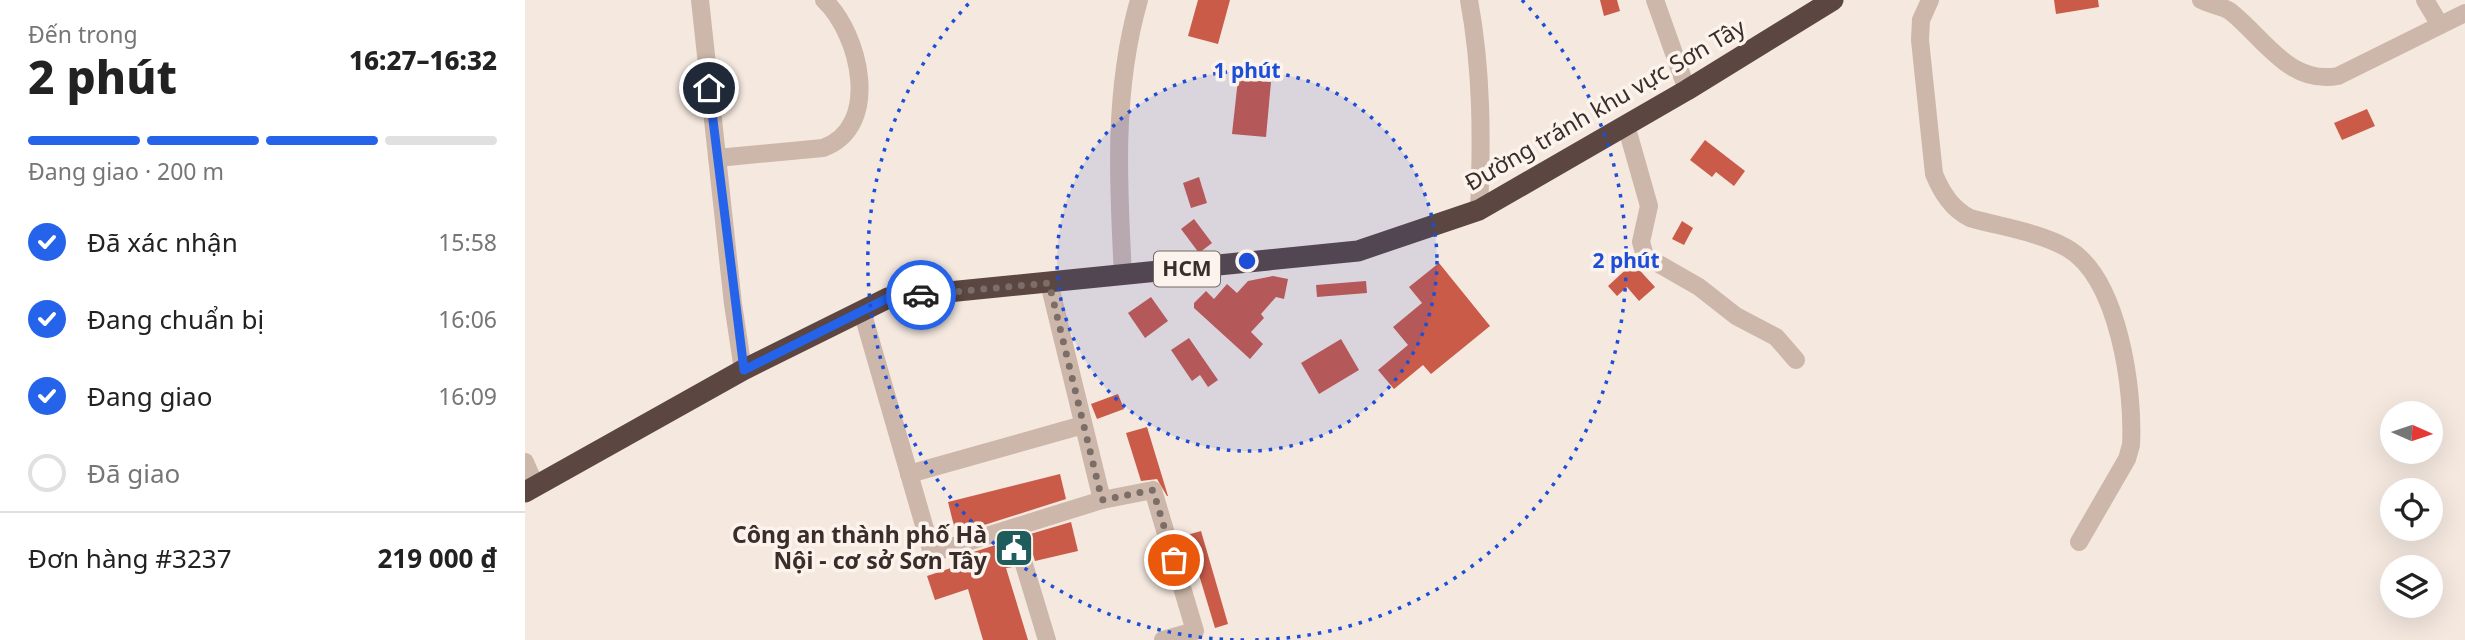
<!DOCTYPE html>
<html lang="vi">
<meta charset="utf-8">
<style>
:root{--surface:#fff;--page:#f2f2f2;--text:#222;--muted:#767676;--line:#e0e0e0;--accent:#2563eb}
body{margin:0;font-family:"Noto Sans",sans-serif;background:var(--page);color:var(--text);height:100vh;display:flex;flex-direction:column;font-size:26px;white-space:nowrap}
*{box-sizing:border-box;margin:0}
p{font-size:23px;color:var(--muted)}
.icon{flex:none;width:38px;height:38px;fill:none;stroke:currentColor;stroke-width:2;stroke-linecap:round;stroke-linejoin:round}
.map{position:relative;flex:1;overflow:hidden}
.details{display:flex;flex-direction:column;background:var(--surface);width:525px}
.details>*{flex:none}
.needle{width:46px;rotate:93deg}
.fabs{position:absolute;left:1855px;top:401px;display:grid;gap:14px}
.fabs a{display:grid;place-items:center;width:63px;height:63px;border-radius:50%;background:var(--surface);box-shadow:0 7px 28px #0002;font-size:35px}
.pin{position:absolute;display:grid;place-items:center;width:60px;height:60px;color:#fff;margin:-30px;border:4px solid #fff;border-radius:50%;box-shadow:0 2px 7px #0007}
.courier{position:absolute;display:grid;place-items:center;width:70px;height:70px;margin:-35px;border:5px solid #2563eb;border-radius:50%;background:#fff;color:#222;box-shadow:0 2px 9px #0007}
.overview em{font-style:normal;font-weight:800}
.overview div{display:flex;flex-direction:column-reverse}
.overview{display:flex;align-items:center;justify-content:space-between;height:119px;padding:0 28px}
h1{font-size:46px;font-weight:800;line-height:52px}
.bar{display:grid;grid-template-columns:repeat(4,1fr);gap:10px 7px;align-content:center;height:84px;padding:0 28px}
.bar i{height:9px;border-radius:5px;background:var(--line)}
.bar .current{background:var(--accent)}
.bar p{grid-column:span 4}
.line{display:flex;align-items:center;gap:18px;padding:0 28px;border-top:2px solid var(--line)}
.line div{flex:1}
ol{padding:0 28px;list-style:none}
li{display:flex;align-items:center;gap:21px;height:77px}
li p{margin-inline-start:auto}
li .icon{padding:7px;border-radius:50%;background:var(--accent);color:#fff;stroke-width:4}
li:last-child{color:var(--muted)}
li i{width:38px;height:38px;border:4px solid var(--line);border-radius:50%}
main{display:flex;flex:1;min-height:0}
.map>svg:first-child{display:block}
</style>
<main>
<section class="details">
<div class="overview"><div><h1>2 phút</h1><p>Đến trong</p></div><em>16:27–16:32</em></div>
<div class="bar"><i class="current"></i><i class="current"></i><i class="current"></i><i></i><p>Đang giao · 200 m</p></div>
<ol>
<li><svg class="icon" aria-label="check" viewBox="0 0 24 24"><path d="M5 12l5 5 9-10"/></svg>Đã xác nhận<p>15:58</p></li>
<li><svg class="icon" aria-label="check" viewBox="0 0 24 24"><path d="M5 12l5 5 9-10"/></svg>Đang chuẩn bị<p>16:06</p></li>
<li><svg class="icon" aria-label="check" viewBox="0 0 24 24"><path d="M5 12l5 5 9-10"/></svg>Đang giao<p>16:09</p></li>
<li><i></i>Đã giao</li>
</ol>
<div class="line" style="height:91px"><div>Đơn hàng #3237</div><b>219 000 ₫</b></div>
</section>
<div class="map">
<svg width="1940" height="640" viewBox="0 0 1940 640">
<rect width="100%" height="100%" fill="#f4e8df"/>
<g fill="#c95b48">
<polygon points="673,0 705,0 693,44 663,36"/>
<polygon points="1075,0 1092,0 1095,11 1079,16"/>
<polygon points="1529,0 1573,0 1574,7 1531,14"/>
<polygon points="713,79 746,82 741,137 707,134"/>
<polygon points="1842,109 1850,126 1817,140 1809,123"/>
<polygon points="1180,140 1220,171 1209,186 1191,172 1187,177 1165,160"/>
<polygon points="674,177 682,203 666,208 658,183"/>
<polygon points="669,219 687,243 674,253 656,229"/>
<polygon points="1157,221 1168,228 1159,245 1147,239"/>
<polygon points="914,263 965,326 906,374 898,365 869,389 853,370 883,345 868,327 897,303 884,287"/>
<polygon points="1108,263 1130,287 1114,301 1102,287 1092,296 1083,286"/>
<polygon points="748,276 763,279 759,299 751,297 736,314 739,318 726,332 738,344 725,359 669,308 669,303 681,291 689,299 702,284 712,293 723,281"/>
<polygon points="841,281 842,293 792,297 791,285"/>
<polygon points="626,297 643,321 620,338 603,313"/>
<polygon points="664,338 693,380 683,387 675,375 667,381 646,350"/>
<polygon points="816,339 834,370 794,394 776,363"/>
<polygon points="593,394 599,409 572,419 566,404"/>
<polygon points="622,427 643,496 642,496 632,479 616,481 601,433"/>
<polygon points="535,474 541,499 431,534 423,502"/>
<polygon points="546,522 553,551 510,561 502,535"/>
<polygon points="676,531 703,624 690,628 662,535"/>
<polygon points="480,542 488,567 481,568 503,640 458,640 443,589 410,600 402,576 438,564 436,556"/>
</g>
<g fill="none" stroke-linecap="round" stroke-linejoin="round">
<g stroke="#ccb7aa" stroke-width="18">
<polyline points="175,0 208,304 218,370"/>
<path d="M 944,0 C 957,70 957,139 954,210"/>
<polyline points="1130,0 1162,90"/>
<path d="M 1405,0 L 1396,20 L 1395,40 L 1409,174 C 1417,193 1427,209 1445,218 C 1476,227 1514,232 1542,248 C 1594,278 1609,390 1606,445 L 1602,459 L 1554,542"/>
<path d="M 1676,0 C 1685,5 1699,6 1706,12 C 1739,38 1764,85 1813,76 L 1940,13"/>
<polyline points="1900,0 1915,25"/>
<polyline points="1101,125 1124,206 1116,242 1120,256 1174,287 1211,316 1251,337 1271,360"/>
<path d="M 192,158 L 298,148 C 357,127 335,34 299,0"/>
<path d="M 598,275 C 593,183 588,90 614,0"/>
<polyline points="524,283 577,500"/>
<polyline points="337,311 407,553 577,500 628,490 670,631 638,640"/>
<polyline points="0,462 11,487"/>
<polyline points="384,474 558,425"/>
<polyline points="488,528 522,640"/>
</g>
<polyline stroke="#5b4641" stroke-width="21" points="0,492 218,370 363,298 833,251 954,210 1162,90 1308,0"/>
</g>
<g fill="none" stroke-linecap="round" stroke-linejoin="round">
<polyline stroke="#7b6e69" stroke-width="7" stroke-dasharray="0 12.6" points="396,295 524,283 577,500 628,490 649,560"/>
<polyline stroke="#2563eb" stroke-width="9" points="184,88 219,370 363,298 396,295"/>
</g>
<circle cx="722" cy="261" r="190" fill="#1d4ed8" fill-opacity=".12"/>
<g fill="none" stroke="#1d4ed8" stroke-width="3.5" stroke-dasharray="3.5 7">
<circle cx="722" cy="261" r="190"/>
<path d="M719 640A379 379 0 0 1 447 0M997 0A379 379 0 0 1 725 640"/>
</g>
<defs>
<g id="civic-square" transform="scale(2.0125)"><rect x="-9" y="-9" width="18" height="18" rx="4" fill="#1e5d5b" stroke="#fbf3ec"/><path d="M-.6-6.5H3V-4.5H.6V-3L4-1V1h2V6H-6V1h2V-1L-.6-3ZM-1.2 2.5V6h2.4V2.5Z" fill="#fff"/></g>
</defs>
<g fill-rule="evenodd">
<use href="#civic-square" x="489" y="548"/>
</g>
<g text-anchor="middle" stroke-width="7" stroke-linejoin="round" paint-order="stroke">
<rect fill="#fbf3ec" stroke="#746864" stroke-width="2" x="629" y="251.5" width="66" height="35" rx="5"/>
<g font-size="21" font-weight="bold" fill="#3a2d2a">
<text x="662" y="276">HCM</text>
</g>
<g font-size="23" fill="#3a2d2a" stroke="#fbf3ec">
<text transform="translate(1080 105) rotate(-30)" y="8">Đường tránh khu vực Sơn Tây</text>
</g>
<g font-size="23" font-weight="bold" fill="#3a2d2a" stroke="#fbf3ec" text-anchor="end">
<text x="462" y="543">Công an thành phố Hà<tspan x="462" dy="26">Nội - cơ sở Sơn Tây</tspan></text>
</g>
</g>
<circle cx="722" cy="261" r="10" fill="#1d4ed8" stroke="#fbf3ec" stroke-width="3.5"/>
<g font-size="21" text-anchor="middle" font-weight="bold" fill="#1d4ed8" stroke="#fbf3ec" stroke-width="7" stroke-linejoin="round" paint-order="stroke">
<text x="722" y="78">1 phút</text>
<text x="1101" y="268">2 phút</text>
</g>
</svg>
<div class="fabs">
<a><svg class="needle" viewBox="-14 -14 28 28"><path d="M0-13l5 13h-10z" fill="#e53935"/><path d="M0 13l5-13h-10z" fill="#767676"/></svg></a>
<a><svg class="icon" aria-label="locate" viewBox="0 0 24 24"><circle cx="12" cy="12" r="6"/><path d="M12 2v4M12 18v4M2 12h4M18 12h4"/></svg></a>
<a><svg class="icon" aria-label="layers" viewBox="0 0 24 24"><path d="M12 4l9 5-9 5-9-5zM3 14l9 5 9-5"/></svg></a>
</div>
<div class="pin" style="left:649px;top:560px;background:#ea580c"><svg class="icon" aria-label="bag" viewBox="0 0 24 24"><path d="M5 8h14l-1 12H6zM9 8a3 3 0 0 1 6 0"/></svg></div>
<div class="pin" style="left:184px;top:88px;background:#1f2937"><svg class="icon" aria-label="home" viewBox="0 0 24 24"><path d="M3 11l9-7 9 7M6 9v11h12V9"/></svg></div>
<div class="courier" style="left:396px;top:295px"><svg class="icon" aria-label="car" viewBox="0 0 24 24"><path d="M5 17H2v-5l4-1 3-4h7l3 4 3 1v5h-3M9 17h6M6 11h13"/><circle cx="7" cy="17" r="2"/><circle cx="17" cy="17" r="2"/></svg></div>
</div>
</main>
